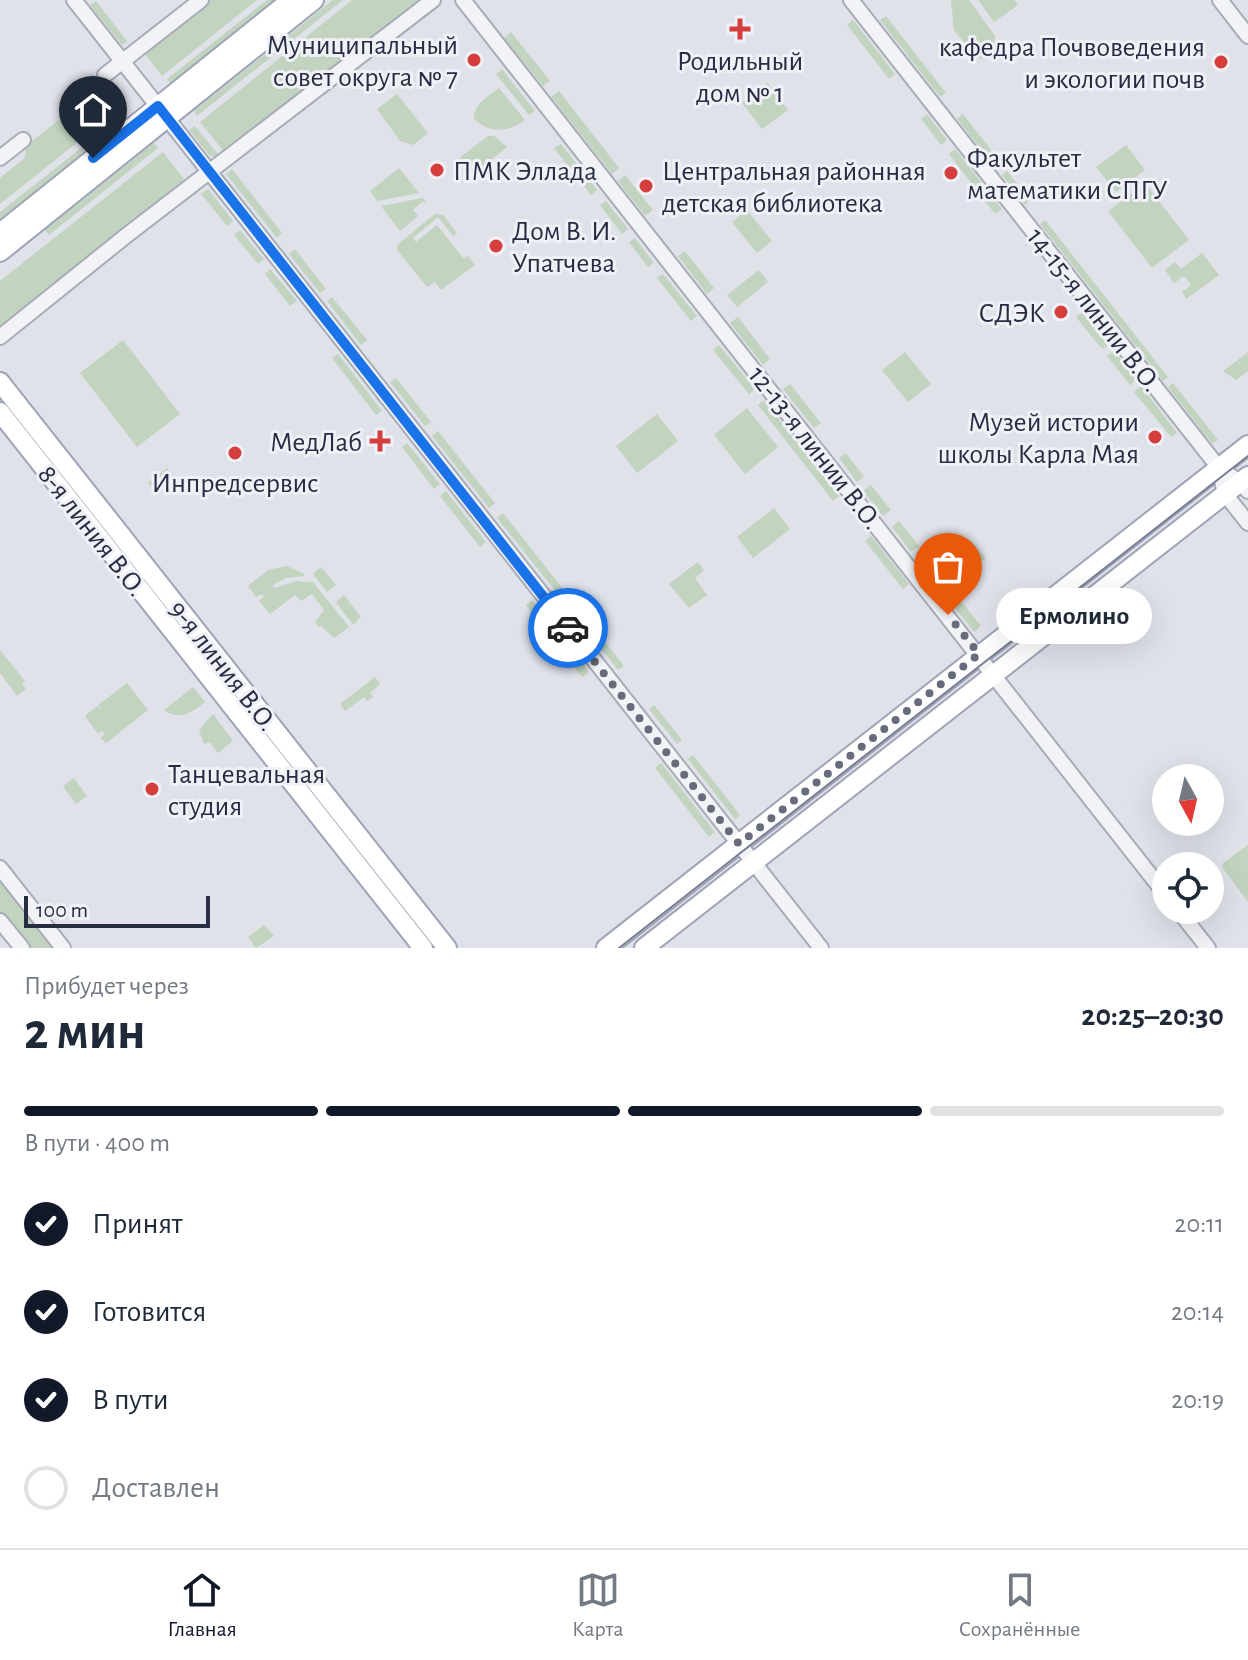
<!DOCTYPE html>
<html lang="ru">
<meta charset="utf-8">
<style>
:root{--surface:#fff;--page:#f2f2f3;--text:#1f2937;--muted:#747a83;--line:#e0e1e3;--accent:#111827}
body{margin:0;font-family:"Alegreya Sans",sans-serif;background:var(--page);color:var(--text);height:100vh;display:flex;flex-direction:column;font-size:30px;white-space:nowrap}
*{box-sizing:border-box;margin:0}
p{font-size:26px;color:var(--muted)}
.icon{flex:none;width:44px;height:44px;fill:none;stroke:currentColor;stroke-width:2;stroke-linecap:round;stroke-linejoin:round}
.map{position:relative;height:948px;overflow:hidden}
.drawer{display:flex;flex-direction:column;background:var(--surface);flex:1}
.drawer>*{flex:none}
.needle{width:52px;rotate:172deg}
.tools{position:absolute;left:1152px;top:764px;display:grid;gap:16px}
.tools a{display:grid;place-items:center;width:72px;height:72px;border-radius:50%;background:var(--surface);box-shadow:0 8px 32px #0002;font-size:40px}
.scale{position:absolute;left:24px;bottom:20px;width:186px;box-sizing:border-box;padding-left:8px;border:4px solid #272d42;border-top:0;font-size:22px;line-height:28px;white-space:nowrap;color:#272d42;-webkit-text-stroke:6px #eff1f7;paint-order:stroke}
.pin{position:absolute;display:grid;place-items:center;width:68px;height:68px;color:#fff;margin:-82px -34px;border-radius:50% 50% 50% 0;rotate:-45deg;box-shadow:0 0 8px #0007}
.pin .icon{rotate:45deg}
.courier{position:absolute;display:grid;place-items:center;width:80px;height:80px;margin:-40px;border:6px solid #1a73e8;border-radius:50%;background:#fff;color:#222;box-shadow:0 2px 10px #0007}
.bubble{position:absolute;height:56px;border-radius:28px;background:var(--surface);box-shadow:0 8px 32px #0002;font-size:26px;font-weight:700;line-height:56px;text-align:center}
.headline em{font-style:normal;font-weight:700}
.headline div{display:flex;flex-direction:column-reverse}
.headline{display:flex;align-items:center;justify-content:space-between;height:136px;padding:0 24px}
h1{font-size:52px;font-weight:700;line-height:60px}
.bar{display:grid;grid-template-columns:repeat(4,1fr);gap:12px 8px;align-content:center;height:96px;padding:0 24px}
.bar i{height:10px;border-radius:6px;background:var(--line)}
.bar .current{background:var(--accent)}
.bar p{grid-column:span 4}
ol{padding:0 24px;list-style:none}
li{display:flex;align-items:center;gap:24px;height:88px}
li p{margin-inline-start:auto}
li .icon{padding:8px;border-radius:50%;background:var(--accent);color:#fff;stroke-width:4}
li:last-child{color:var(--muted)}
li i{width:44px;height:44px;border:4px solid var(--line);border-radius:50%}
.dock{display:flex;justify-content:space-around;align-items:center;height:112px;border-top:2px solid var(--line);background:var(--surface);font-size:22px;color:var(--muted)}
.dock a{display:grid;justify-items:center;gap:4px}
.dock .current{color:var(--accent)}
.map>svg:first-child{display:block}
</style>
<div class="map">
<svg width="1248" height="948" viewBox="0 0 1248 948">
<rect width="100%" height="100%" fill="#dfe2e9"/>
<g fill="#c2d4c0">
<polygon points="210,0 257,0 162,76 144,53"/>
<polygon points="267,0 276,0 171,84 167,79"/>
<polygon points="333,0 343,0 197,116 194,111"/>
<polygon points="352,0 423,0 225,153 200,122"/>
<polygon points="951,0 969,0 995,36 995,48 982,59 976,58 954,30"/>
<polygon points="978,0 1014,0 1018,5 994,22"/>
<polygon points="96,1 127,41 122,45 90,5"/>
<polygon points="886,16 946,93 940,97 880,20"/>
<polygon points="853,20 895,74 889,79 847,25"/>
<polygon points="511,32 550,81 543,86 504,38"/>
<polygon points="502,69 535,111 529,115 496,74"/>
<polygon points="105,83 123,106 0,204 0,178 25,158 26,146"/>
<polygon points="768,83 788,110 762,129 742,103"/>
<path d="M 499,88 L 525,120 C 510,132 488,134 474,119 C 473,104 489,96 499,88 Z"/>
<polygon points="559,91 619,168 612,174 551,97"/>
<polygon points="397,94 428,133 413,145 400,141 377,109"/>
<polygon points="927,114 947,140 941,145 921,119"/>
<polygon points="963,114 1001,163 995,167 957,119"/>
<polygon points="123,115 127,119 0,220 0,212"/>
<polygon points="195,126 220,157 210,156 189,130"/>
<polygon points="488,136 494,136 507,147 473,175 459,158"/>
<polygon points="154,143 158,148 49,235 45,230"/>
<polygon points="561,144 597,190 591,195 554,148"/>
<polygon points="1126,145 1145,170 1116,192 1096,167"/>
<polygon points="955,149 1002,209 995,214 949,154"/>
<polygon points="163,152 187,183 0,328 0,281"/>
<polygon points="399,168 419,193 377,201 370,191"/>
<polygon points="232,169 282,233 277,238 226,174"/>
<polygon points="1007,171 1030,200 1025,205 1002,175"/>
<polygon points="625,175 653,210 645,216 618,181"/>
<polygon points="1145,183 1189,240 1152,268 1108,211"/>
<polygon points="208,189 233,221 227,226 201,194"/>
<polygon points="423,198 427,203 422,202 413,210 418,216 400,231 381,206"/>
<polygon points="606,201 628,229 622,234 600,205"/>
<polygon points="747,210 772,241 757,253 732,222"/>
<polygon points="435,214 443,215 457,233 453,236 438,217 413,238 416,242 437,225 464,259 468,256 475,265 441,290 435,282 427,287 397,250 398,244"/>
<polygon points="1045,220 1168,377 1163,381 1040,224"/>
<polygon points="240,230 264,259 258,264 234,235"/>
<polygon points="635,238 654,263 648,267 629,242"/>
<polygon points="295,249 326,289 320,293 289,254"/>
<polygon points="685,251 714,288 707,294 678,256"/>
<polygon points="1202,253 1219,275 1186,299 1182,292 1191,285 1184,276 1174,283 1165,270 1175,262 1181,269"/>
<polygon points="270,269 297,301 290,306 265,274"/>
<polygon points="759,270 768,282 737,307 727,295"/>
<polygon points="663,274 697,316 691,321 657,278"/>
<polygon points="332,297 367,340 361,345 327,301"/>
<polygon points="1082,312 1108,345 1102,349 1076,317"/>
<polygon points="738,317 770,359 763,365 730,323"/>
<polygon points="123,340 180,414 137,447 80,373"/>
<polygon points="719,345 755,389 749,394 713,350"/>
<polygon points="1114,351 1136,380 1130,385 1107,356"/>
<polygon points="905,352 931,384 908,402 882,370"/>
<polygon points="1248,352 1248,371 1236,380 1223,371"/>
<polygon points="338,354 382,411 376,415 332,358"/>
<polygon points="396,378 431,422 425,426 390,382"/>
<polygon points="1173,383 1218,440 1212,444 1168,387"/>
<polygon points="790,384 821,423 814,428 783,389"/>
<polygon points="1141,386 1177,433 1171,437 1134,392"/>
<polygon points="764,400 839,496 833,501 758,405"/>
<polygon points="747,408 778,447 745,474 714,435"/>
<polygon points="657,414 678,441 637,473 616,446"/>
<polygon points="438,431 495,503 489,508 432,436"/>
<polygon points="407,443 440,484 434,489 402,447"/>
<polygon points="846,453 864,477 857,482 839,458"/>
<polygon points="167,468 174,480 155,490 148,482"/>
<polygon points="871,485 891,510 883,516 863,491"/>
<polygon points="446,491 486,542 480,547 440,496"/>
<polygon points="774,508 790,529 753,558 737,537"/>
<polygon points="503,513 571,599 565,603 497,518"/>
<polygon points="899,521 919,546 911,552 892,527"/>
<polygon points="871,536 909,584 903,589 865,541"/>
<polygon points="971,541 986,558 956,583 941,565"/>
<polygon points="698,562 704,570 695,578 707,595 689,608 669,584"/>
<polygon points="287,566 304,574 304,576 286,578 273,585 275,588 296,581 313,582 349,627 334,638 321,626 319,627 315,622 324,610 312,594 301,601 295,595 270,614 259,601 264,597 262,594 256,597 248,586 268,570"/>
<polygon points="934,566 951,587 943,593 927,572"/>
<polygon points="321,567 336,585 327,592 313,574"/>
<polygon points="954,592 981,626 974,632 947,598"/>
<polygon points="344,595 361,617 353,625 336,602"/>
<polygon points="532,600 589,672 582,677 526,605"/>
<polygon points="583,614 624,666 618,670 577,618"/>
<polygon points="0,650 25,681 22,684 26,689 17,696 0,673"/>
<polygon points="375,677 380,684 370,693 373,697 367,701 364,697 345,711 340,704"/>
<polygon points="127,683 148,710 106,743 100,738 105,734 102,731 98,734 85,716 97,706 101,710 98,705"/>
<path d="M 193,687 L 205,702 C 191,713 180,721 164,710 Z"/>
<polygon points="654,705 682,740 677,744 649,709"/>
<polygon points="213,714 233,741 218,753 210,742 204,744 199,730"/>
<polygon points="693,755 740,815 735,819 688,759"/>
<polygon points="661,763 715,832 709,837 655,768"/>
<polygon points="74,778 87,796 76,804 63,786"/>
<polygon points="1248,845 1248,902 1222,867 1223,863"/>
<polygon points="0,877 56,948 29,948 0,911"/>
<polygon points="264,925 274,936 256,948 248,937"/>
</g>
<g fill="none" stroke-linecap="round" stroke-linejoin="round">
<g stroke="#a8acb7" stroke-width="18">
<g id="minor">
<polyline points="74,0 821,948"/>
<polyline points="463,0 1166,895"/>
<polyline points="851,0 1219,468 1240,482 1248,491"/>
<polyline points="1220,0 1248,36"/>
<polyline points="105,75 201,0"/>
<polyline points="0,158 23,140"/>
<polyline points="0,337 127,235 433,0"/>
<polyline points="1219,468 1225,494 1248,523"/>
<polyline points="0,868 63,948"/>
<polyline points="1178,910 1208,948"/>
<polyline points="0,921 22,948"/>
</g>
</g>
<g stroke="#9ea4b6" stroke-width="22">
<g id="major">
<polyline points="0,233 291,0"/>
<polyline points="0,252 314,0"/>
<polyline points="0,382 447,948"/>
<polyline points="0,412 423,948"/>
<polyline points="606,948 1248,445"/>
<polyline points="644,948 1248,476"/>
</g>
</g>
<use href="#minor" stroke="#f2f3f7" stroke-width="14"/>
<use href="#major" stroke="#fff" stroke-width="18"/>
<polyline stroke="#787e94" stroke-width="2" points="619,948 1248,456"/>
</g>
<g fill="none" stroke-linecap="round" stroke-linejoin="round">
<polyline stroke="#676c7c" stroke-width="8" stroke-dasharray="0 14.4" points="568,628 739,844 979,654 948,615"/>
<polyline stroke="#1a73e8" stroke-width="10" points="93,158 158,106 568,628"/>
</g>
<g fill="#d53e3d" stroke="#eff1f7" stroke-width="3">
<path d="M736 17h8v8h8v8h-8v8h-8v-8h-8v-8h8z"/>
<circle cx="474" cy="60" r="8"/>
<circle cx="1221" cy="62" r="8"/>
<circle cx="437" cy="170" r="8"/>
<circle cx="951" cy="173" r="8"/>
<circle cx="646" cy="186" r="8"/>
<circle cx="496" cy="246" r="8"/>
<circle cx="1061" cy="312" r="8"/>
<circle cx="1155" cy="437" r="8"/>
<path d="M376 429h8v8h8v8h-8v8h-8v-8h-8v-8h8z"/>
<circle cx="235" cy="453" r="8"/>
<circle cx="152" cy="789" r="8"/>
</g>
<g text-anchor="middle" stroke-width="6" stroke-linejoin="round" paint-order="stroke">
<g font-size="28" fill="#272d42" stroke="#eff1f7" text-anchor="end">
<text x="458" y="54">Муниципальный<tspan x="458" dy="32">совет округа № 7</tspan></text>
<text x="1205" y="56">кафедра Почвоведения<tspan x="1205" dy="32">и экологии почв</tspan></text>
<text x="740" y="70" text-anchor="middle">Родильный<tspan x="740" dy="32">дом № 1</tspan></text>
<text x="967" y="167" text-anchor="start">Факультет<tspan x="967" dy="32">математики СПГУ</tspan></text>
<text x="453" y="180" text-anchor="start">ПМК Эллада</text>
<text x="662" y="180" text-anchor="start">Центральная районная<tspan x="662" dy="32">детская библиотека</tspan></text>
<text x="512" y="240" text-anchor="start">Дом В. И.<tspan x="512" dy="32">Упатчева</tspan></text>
<text x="1045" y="322">СДЭК</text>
<text x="1139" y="431">Музей истории<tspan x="1139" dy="32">школы Карла Мая</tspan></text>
<text x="362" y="451">МедЛаб</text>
<text x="235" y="492" text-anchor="middle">Инпредсервис</text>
<text x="168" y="783" text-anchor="start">Танцевальная<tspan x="168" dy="32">студия</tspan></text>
</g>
<g font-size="28" fill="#272d42" stroke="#eff1f7">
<text transform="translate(1095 309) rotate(52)" y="10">14-15-я линии В.О.</text>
<text transform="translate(816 447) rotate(52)" y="10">12-13-я линии В.О.</text>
<text transform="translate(93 530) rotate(52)" y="10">8-я линия В.О.</text>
<text transform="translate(224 665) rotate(52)" y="10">9-я линия В.О.</text>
</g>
</g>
</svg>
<div class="tools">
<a><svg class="needle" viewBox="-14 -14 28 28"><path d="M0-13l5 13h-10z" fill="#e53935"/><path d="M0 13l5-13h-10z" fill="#747a83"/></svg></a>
<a><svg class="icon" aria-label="locate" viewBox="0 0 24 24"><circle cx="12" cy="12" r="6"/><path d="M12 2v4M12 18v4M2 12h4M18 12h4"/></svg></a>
</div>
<div class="scale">100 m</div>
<div class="pin" style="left:948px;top:615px;background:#ea580c"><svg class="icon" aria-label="bag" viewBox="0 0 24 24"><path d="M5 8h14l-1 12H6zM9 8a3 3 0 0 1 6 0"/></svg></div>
<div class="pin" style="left:93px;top:158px;background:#1f2937"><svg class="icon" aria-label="home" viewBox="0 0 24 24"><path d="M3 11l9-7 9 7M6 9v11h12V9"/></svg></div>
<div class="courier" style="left:568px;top:628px"><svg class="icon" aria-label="car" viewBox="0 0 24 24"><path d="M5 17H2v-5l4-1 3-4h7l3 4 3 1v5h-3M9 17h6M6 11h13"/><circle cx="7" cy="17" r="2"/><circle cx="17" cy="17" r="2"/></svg></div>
<div class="bubble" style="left:996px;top:588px;width:156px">Ермолино</div>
</div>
<section class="drawer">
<div class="headline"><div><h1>2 мин</h1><p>Прибудет через</p></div><em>20:25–20:30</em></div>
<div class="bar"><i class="current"></i><i class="current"></i><i class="current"></i><i></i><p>В пути · 400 m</p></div>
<ol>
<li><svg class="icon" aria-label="check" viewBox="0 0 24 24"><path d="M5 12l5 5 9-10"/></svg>Принят<p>20:11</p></li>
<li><svg class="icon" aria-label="check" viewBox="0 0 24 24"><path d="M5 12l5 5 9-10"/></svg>Готовится<p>20:14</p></li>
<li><svg class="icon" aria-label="check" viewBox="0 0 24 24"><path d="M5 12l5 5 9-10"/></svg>В пути<p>20:19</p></li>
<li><i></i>Доставлен</li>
</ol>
</section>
<nav class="dock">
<a class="current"><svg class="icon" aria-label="home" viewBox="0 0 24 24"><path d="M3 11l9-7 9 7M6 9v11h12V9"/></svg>Главная</a>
<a><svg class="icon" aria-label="map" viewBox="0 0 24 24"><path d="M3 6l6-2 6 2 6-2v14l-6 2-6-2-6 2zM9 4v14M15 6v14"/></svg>Карта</a>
<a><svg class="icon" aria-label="saved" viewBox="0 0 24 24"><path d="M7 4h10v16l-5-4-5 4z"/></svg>Сохранённые</a>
</nav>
